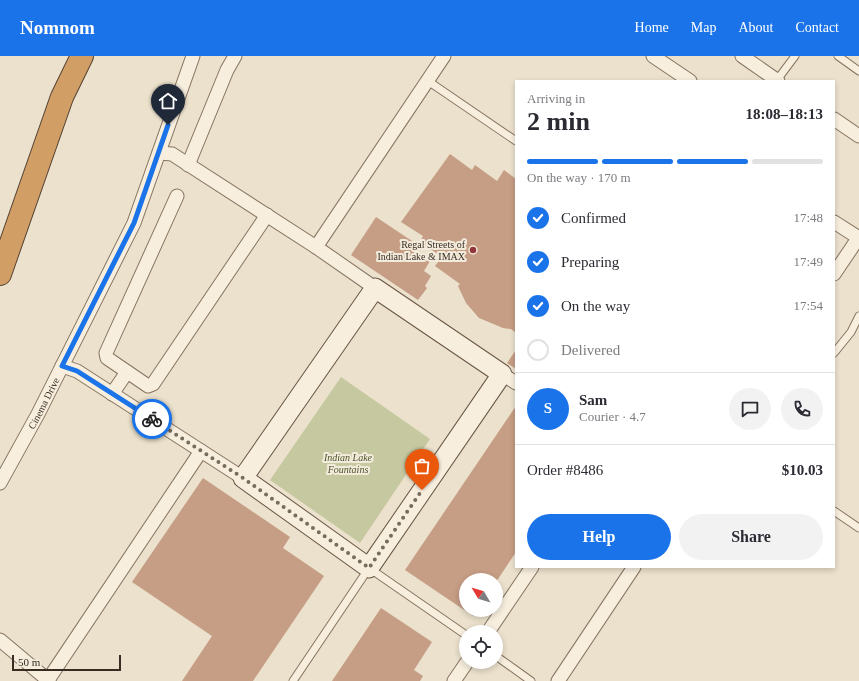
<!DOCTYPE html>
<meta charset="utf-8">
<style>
:root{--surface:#fff;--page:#f2f2f3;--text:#2b2b33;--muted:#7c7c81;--line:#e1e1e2;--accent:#1a73e8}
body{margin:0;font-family:Georgia,serif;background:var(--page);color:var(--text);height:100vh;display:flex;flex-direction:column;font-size:15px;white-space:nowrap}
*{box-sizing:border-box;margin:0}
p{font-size:13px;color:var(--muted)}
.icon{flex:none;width:22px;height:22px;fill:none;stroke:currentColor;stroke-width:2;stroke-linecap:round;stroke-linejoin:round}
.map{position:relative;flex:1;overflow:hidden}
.sheet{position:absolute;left:515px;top:24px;width:320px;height:488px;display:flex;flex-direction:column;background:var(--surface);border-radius:0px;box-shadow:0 2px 6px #0003}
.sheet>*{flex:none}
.needle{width:26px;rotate:308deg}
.buttons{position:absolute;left:459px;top:517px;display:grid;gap:8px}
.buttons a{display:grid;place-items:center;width:44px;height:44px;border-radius:50%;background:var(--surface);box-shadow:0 2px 6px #0003;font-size:20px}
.scale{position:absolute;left:12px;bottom:10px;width:109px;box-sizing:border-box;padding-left:4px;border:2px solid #392d23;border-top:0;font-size:11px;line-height:14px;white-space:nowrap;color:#392d23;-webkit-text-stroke:3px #f3ebdb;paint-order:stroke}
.pin{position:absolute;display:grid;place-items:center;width:34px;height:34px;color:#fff;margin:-41px -17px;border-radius:50% 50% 50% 0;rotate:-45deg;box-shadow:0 0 4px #0007}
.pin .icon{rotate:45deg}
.courier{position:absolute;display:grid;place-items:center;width:40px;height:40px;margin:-20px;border:3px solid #1a73e8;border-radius:50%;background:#fff;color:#222;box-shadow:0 1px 5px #0007}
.overview em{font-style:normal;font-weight:700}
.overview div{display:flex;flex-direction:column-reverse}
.overview{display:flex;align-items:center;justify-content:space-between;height:68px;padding:0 12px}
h1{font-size:26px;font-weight:700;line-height:30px}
.bar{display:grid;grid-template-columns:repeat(4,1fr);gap:6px 4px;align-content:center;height:48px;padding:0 12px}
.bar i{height:5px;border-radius:3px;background:var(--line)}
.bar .active{background:var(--accent)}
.bar p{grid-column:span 4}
.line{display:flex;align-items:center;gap:10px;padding:0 12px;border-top:1px solid var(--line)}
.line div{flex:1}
.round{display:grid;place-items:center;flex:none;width:42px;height:42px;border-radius:21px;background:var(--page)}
ol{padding:0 12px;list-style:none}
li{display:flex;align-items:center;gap:12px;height:44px}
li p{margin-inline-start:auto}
li .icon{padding:4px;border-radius:50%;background:var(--accent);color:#fff;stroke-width:4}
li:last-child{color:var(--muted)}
li i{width:22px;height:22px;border:2px solid var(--line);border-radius:50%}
.primary-button{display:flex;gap:8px;margin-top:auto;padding:8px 12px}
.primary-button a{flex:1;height:46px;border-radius:24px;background:var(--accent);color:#fff;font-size:16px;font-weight:700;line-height:46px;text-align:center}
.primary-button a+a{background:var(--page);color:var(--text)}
header{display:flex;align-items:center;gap:24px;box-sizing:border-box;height:56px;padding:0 20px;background:var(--accent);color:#fff}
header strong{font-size:19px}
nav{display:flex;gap:22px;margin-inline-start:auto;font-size:14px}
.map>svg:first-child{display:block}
</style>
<header>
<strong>Nomnom</strong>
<nav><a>Home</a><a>Map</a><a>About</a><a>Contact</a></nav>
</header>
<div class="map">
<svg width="859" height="625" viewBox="0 0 859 625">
<rect width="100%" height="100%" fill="#ebe1cc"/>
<polygon fill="#c6c9a0" points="341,321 430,383 360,487 270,424"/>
<g fill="#c69d85">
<polygon points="450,98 472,114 475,109 497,125 504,114 516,123 516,277 511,273 503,272 479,262 466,247 458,230 460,228 435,210 442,201 420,186 423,180 401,166"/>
<polygon points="376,161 412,185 409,190 430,205 424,215 431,220 425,230 427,232 418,244 351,199"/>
<polygon points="516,294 516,313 507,307"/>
<polygon points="516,350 516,496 496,526 496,524 466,524 466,554 477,554 473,560 405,514"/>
<polygon points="203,422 290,481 283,492 324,520 253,625 182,625 212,580 132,526"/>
<polygon points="381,552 432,586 414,614 423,620 420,625 332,625"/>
</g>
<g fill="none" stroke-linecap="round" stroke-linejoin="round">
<g stroke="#877461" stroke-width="9">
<g id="lane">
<polyline points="838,0 859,15"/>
<polyline points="777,24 795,0"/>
<polyline points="428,25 516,85"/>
<polyline points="834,297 851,276 859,260"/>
<polyline points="834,455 859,472"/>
<polyline points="496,600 531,625"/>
<polyline points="293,625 369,512 466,579"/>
</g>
</g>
<g stroke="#877461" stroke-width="15">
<g id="street">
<polyline points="653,0 690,25"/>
<polyline points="742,0 778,25"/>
<polyline points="834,63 859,80"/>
<polyline points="159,97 172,98 316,191 444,0"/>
<polyline points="188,109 227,14 235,0"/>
<polyline points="177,140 106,297 107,302 148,330 153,328 267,159"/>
<polyline points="834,166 859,182"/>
<polyline points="316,191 375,232"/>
<polyline points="834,218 859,181"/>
<polyline points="62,310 77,315 243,422"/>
<polyline points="502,318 516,327"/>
<polyline points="112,338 127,316"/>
<path id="s1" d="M 0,427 L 38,358 L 134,167 L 193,0"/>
<polyline points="488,576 532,511"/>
<polyline points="0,584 49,625"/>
<polyline points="48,624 201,395"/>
<polyline points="454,625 467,606"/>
<polyline points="558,625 634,511"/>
</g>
</g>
<g stroke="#695544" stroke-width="21">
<polygon id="secondary" points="375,232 502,318 369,512 243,422"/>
</g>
<g stroke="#564334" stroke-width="24">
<polyline id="highway" points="0,218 62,41 82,0"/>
</g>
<use href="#lane" stroke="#f7eede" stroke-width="7"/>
<use href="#street" stroke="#f7eede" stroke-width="13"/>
<use href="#secondary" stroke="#f7eede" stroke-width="19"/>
<use href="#highway" stroke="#d19e66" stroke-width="22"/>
</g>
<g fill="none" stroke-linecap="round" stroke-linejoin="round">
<polyline stroke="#776c5e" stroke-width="4" stroke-dasharray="0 7.2" points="152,363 243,422 369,512 422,434"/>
<polyline stroke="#1a73e8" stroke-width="5" points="152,363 77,315 62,310 134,167 168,69"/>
</g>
<circle fill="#91363a" stroke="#f3ebdb" stroke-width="1.5" cx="473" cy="194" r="4"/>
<g text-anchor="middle" stroke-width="4" stroke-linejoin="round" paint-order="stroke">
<g font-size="10" fill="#392d23" stroke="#f3ebdb" text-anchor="end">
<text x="465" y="192">Regal Streets of<tspan x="465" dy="12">Indian Lake &amp; IMAX</tspan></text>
</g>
<g font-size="10" fill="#392d23" stroke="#f3ebdb">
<text dy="4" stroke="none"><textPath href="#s1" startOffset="91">Cinema Drive</textPath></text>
</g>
<g font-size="10" font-style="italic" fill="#4b542b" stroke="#f3ebdb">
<text x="348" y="405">Indian Lake<tspan x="348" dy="12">Fountains</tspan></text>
</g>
</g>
</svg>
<div class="buttons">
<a><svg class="needle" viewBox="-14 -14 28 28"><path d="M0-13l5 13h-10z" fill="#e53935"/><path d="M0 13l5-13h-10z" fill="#7c7c81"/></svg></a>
<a><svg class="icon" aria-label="locate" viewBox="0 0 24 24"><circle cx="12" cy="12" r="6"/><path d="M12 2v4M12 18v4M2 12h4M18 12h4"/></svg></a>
</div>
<div class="scale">50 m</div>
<div class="pin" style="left:422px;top:434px;background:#ea580c"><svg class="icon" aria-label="bag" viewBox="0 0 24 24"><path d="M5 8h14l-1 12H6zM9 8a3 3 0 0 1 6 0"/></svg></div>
<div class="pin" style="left:168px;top:69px;background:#1f2937"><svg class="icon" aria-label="home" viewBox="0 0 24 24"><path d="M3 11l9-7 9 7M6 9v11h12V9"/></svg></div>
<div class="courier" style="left:152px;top:363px"><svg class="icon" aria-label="bike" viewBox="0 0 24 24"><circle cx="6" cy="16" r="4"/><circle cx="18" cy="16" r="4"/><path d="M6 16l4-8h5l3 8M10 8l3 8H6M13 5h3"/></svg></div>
<section class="sheet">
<div class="overview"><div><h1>2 min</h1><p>Arriving in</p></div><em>18:08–18:13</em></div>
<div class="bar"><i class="active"></i><i class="active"></i><i class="active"></i><i></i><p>On the way · 170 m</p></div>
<ol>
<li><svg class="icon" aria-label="check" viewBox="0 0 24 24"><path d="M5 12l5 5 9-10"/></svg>Confirmed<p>17:48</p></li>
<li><svg class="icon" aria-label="check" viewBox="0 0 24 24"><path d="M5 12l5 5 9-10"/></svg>Preparing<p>17:49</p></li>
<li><svg class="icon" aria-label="check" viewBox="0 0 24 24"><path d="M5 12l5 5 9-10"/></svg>On the way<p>17:54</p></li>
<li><i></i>Delivered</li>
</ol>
<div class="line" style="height:72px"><b class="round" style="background:var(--accent);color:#fff">S</b><div><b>Sam</b><p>Courier · 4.7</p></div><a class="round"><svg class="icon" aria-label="chat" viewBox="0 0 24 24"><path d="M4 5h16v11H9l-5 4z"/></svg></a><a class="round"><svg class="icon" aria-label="phone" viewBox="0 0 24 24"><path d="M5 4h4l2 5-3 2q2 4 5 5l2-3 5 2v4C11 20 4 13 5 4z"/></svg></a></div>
<div class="line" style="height:52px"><div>Order #8486</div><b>$10.03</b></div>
<div class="primary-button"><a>Help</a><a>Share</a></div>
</section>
</div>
